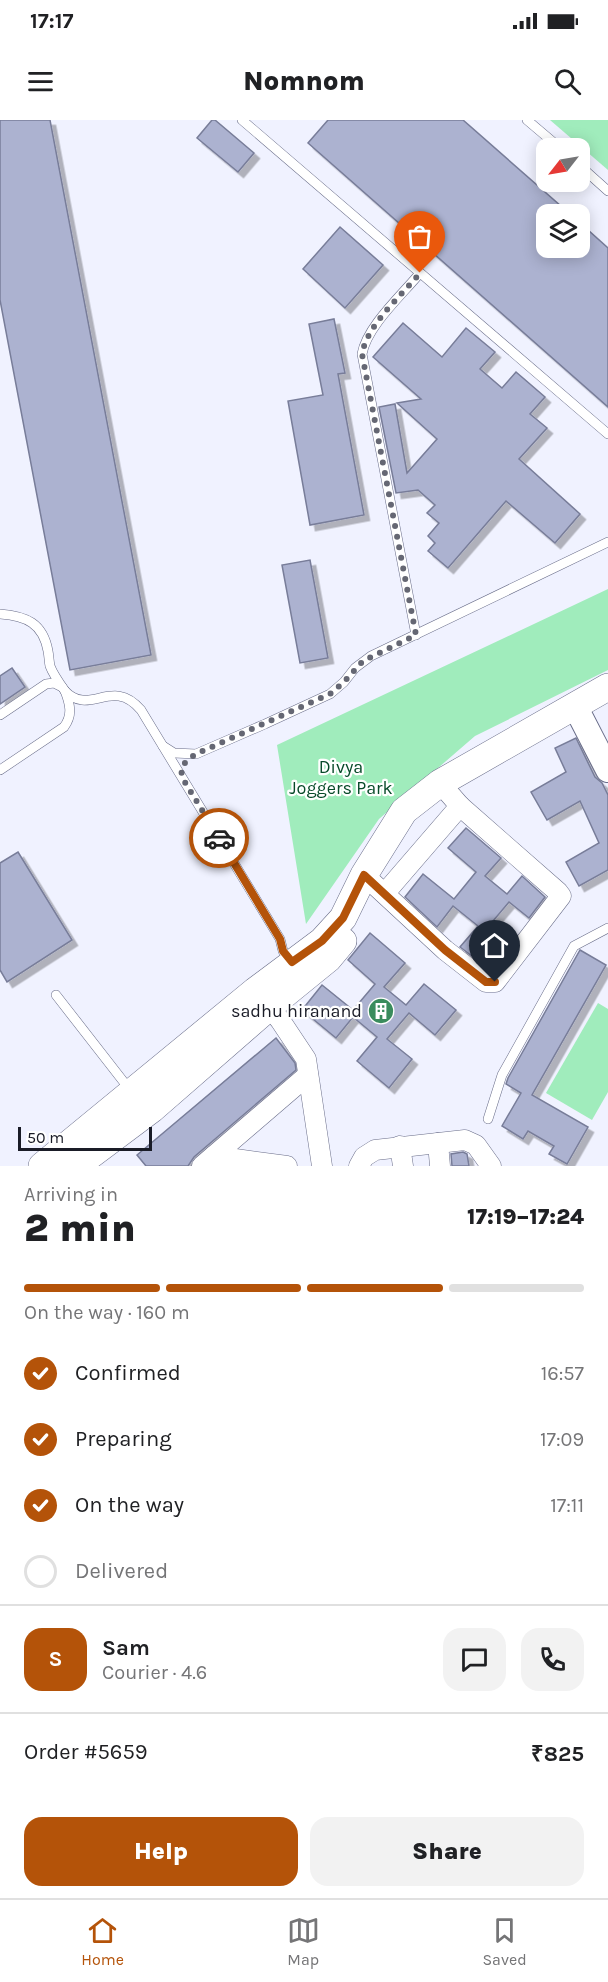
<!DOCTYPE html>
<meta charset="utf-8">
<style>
:root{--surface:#fff;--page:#f2f2f2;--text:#202124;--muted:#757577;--line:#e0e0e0;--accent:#b45309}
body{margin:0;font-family:Karla,sans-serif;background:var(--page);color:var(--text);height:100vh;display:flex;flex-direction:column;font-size:22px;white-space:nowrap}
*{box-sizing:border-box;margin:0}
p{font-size:20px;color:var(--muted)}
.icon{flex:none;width:33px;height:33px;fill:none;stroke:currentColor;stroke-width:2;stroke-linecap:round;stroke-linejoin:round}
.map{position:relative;height:1046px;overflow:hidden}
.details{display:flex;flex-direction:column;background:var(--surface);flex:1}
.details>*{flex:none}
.needle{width:39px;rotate:239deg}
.buttons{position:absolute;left:536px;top:18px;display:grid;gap:12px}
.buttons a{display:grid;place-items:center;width:54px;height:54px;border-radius:12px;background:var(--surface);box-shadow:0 3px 15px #0003;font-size:30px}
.scale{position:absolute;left:18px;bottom:15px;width:134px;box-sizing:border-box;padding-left:6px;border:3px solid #1a1c27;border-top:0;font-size:16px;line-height:21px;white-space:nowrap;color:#1a1c27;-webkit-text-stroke:4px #fff;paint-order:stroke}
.pin{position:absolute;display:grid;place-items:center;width:51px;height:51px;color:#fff;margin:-62px -26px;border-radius:50% 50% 50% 0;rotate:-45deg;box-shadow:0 0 6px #0007}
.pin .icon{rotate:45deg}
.courier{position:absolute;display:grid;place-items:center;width:60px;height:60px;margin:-30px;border:4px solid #b45309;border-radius:50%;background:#fff;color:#222;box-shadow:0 2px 8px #0007}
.headline em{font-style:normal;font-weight:800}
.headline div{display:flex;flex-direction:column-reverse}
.headline{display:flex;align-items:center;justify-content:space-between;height:102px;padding:0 24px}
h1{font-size:39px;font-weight:800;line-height:45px}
.bar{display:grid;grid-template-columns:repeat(4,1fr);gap:9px 6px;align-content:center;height:72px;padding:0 24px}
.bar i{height:8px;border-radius:4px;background:var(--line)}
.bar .current{background:var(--accent)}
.bar p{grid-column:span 4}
.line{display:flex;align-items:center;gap:15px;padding:0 24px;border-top:2px solid var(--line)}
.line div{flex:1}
.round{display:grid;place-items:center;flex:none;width:63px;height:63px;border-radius:18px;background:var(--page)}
ol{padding:0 24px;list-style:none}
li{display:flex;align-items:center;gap:18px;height:66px}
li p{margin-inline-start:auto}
li .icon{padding:6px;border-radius:50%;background:var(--accent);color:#fff;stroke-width:4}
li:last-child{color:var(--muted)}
li i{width:33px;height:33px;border:3px solid var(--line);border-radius:50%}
.action{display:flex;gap:12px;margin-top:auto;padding:12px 24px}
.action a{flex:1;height:69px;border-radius:18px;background:var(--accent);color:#fff;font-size:24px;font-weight:800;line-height:69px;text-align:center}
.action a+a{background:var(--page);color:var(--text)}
.status{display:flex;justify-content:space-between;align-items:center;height:42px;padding:0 30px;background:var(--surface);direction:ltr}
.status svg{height:16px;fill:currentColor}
header{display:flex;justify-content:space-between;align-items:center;height:78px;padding:0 24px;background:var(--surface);font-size:27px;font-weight:800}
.menu{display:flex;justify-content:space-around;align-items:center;height:84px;border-top:2px solid var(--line);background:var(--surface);font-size:16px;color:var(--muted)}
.menu a{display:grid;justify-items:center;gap:3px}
.menu .current{color:var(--accent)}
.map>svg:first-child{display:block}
</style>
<div class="status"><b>17:17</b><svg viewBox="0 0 49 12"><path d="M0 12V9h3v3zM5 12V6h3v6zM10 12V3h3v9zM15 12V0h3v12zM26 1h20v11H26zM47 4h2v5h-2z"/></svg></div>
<header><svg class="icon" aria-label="menu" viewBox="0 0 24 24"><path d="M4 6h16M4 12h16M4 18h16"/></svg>Nomnom<svg class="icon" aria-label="search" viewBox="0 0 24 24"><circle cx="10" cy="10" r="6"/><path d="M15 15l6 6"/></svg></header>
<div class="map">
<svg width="608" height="1046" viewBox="0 0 608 1046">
<defs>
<filter id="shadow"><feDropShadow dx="5.5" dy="5.5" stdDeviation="0" flood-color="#0004"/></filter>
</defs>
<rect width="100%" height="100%" fill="#f0f2ff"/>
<g fill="#a0ecbc">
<polygon points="550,0 608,0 608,50"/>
<polygon points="608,469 608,550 475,616 379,699 306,804 277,625"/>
<polygon points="598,883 608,889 608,972 592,1000 546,973"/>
</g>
<g fill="#acb2d0" stroke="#787d99" stroke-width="1.5" filter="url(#shadow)">
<polygon points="0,0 50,0 151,535 70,550 0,180"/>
<polygon points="212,0 215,0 254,33 238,52 197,18"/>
<polygon points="328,0 463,0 570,94 546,94 546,128 579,128 579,102 608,128 608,287 308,23"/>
<polygon points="340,107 383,145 345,188 303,149"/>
<polygon points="334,199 345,253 338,254 364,395 310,405 288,281 323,275 309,204"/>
<polygon points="403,203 442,237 466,208 495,232 480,249 502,268 516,252 545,277 530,294 547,308 519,339 580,394 555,423 506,381 448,448 428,431 435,423 428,416 439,403 427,393 435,385 418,370 396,373 379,287 395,284 407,353 437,319 397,283 421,279 373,237"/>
<polygon points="310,440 328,538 300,543 282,445"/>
<polygon points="12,548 25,567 0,584 0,556"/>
<polygon points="576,618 595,657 602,663 608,675 608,750 579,766 566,742 599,723 580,681 547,700 531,672 566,652 555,628"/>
<polygon points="466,708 501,738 485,756 507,774 522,756 545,777 529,798 509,782 488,807 509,824 489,849 460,827 478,806 453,786 437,807 405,777 423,754 454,779 476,752 448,728"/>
<polygon points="18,732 72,820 7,862 0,850 0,743"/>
<polygon points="370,813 405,843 384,867 406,885 424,864 456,890 435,915 409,893 387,919 412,939 389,968 357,941 377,917 353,897 336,918 302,890 322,865 353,890 375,864 348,840"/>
<polygon points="580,830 606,845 532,975 588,1007 567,1044 549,1034 554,1026 528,1011 523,1019 502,1006 521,973 506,964 508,958"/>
<polygon points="276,918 295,943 296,950 194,1037 188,1046 146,1046 137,1035"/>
<polygon points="463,1032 467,1034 469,1046 452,1046 451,1034"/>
</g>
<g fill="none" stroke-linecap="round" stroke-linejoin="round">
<g stroke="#696d89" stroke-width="10">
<g id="service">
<polyline points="242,0 608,314"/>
<polyline points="527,0 560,28"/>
<polyline points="579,45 608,71"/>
<path d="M 0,494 C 26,496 43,503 48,531 C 49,536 49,541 50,546 C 53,554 60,564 65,571"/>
<path d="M 416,515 L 362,234 C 367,206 402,175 420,153"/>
<polyline points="0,595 46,564 54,563 62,567"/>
<polyline points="163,626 174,633 196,634 265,604 330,574 344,562 355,548 371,536 608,422"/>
<path d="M 0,650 L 64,607 C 73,595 70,584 65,571 C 90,597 112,556 141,590 L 280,819 L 283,831 L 290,840"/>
<polyline points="56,875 130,970"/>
<polyline points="488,999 502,955 574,826 608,808"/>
</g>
</g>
<g stroke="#696d89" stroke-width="21">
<g id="minor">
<polyline points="364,755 445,830 486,862 495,862 561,776 558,772 460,686"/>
<polyline points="385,773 460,686 440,663"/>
<polyline points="262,878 280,900 306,939 322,1046"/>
<polyline points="438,1023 440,1046"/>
<polyline points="400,1026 403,1046"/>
<polyline points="214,1036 287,1046"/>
<polyline points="202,1046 308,955"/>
<polyline points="359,1046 364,1037 375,1030 465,1020 476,1025 491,1046"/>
</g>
</g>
<g stroke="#696d89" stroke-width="26">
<polyline id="tertiary" points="575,586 608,650"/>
</g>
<g stroke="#696d89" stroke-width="28">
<g id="secondary">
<polyline points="42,1046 255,871 322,821 343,798 364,755 404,691 440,663 608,567"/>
<polyline points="76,1046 152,989 269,887 328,839 343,821"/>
</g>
</g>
<use href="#service" stroke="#fff" stroke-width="9"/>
<use href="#minor" stroke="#fff" stroke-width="20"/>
<use href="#tertiary" stroke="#fff" stroke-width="24"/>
<use href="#secondary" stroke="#fff" stroke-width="27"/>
</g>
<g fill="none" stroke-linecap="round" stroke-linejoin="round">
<path stroke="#656773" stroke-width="6" stroke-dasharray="0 10.8" d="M 219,718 L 183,659 L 181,650 L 186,641 L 196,634 L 330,574 L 344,562 L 363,541 L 416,515 L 362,234 C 367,205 401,176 420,153"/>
<polyline stroke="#b45309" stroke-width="8" points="219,718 280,819 283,831 292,842 322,821 343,798 364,755 445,830 486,862 495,862"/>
</g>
<defs>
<g id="building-disc" transform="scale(1.35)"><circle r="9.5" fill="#3a8c5d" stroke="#fff"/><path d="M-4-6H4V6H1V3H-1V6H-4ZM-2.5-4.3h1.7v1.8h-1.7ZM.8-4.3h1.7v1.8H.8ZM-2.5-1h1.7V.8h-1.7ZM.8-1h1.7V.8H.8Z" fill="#fff"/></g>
</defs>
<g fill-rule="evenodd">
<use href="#building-disc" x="381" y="891"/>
</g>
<g text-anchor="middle" stroke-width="4.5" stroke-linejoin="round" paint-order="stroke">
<g font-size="18" fill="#074a29" stroke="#fff">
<text x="341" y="653">Divya<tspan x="341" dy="21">Joggers Park</tspan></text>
</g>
<g font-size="18" fill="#1a1c27" stroke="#fff" text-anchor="end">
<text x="362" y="897">sadhu hiranand</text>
</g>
</g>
</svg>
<div class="buttons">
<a><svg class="needle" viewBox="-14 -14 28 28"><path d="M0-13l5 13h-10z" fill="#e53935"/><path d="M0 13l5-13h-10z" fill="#757577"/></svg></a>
<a><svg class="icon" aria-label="layers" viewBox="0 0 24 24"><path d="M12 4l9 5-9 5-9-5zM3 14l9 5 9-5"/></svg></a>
</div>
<div class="scale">50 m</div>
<div class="pin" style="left:420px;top:153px;background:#ea580c"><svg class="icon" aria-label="bag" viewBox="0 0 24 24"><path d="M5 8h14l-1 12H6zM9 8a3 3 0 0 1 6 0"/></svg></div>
<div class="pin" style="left:495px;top:862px;background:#1f2937"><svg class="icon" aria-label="home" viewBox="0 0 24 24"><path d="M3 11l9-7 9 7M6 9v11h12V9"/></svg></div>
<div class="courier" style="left:219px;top:718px"><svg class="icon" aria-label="car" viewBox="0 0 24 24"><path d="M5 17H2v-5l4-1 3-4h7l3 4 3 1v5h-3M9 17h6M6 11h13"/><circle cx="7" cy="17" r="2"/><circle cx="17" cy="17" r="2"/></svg></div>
</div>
<section class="details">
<div class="headline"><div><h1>2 min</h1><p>Arriving in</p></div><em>17:19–17:24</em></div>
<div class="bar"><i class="current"></i><i class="current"></i><i class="current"></i><i></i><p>On the way · 160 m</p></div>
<ol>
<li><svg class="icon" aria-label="check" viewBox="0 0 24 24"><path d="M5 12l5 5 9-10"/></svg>Confirmed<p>16:57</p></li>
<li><svg class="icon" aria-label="check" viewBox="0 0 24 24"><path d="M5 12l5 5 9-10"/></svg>Preparing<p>17:09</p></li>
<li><svg class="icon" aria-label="check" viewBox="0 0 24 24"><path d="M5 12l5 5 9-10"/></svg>On the way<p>17:11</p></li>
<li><i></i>Delivered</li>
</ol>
<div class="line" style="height:108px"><b class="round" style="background:var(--accent);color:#fff">S</b><div><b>Sam</b><p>Courier · 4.6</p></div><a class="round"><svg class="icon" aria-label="chat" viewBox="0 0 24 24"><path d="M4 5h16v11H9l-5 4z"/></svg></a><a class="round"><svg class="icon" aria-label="phone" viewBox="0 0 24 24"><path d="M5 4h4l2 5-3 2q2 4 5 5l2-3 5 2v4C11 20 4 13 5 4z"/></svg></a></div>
<div class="line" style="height:78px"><div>Order #5659</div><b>₹825</b></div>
<div class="action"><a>Help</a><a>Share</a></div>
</section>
<nav class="menu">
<a class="current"><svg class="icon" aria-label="home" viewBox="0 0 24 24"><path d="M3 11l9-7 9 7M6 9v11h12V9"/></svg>Home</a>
<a><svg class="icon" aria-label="map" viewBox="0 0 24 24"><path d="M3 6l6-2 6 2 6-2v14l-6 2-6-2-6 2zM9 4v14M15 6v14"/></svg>Map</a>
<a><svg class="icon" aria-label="saved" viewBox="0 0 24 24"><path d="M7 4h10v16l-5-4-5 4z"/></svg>Saved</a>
</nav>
